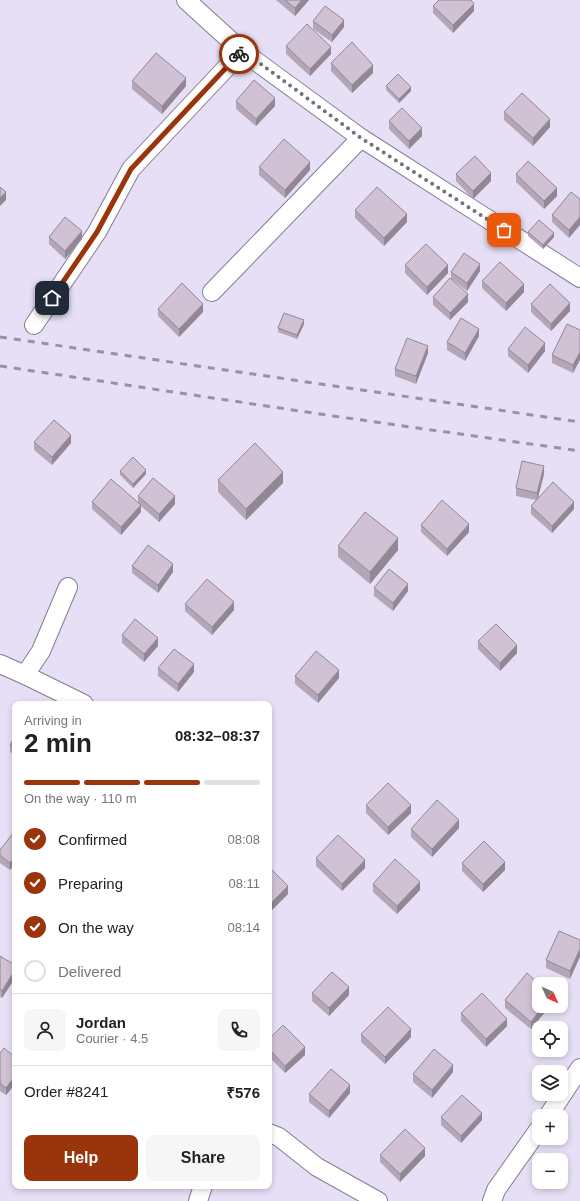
<!DOCTYPE html>
<meta charset="utf-8">
<style>
:root{--surface:#fff;--page:#f6f6f6;--text:#222;--muted:#767676;--line:#e0e0e0;--accent:#9a340a}
body{margin:0;font-family:Helvetica,sans-serif;background:var(--page);color:var(--text);height:100vh;display:flex;flex-direction:column;font-size:15px;white-space:nowrap}
*{box-sizing:border-box;margin:0}
p{font-size:13px;color:var(--muted)}
.icon{flex:none;width:22px;height:22px;fill:none;stroke:currentColor;stroke-width:2;stroke-linecap:round;stroke-linejoin:round}
.map{position:relative;flex:1;overflow:hidden}
.panel{position:absolute;left:12px;top:701px;width:260px;height:488px;display:flex;flex-direction:column;background:var(--surface);border-radius:8px;box-shadow:0 2px 6px #0003}
.panel>*{flex:none}
.needle{width:26px;rotate:135deg}
.fabs{position:absolute;left:532px;top:977px;display:grid;gap:8px}
.fabs a{display:grid;place-items:center;width:36px;height:36px;border-radius:8px;background:var(--surface);box-shadow:0 2px 6px #0003;font-size:20px}
.pin{position:absolute;display:grid;place-items:center;width:34px;height:34px;color:#fff;margin:-17px;border-radius:8px;box-shadow:0 2px 6px #0006}
.courier{position:absolute;display:grid;place-items:center;width:40px;height:40px;margin:-20px;border:3px solid #9a340a;border-radius:50%;background:#fff;color:#222;box-shadow:0 1px 5px #0007}
.head em{font-style:normal;font-weight:800}
.head div{display:flex;flex-direction:column-reverse}
.head{display:flex;align-items:center;justify-content:space-between;height:68px;padding:0 12px}
h1{font-size:26px;font-weight:800;line-height:30px}
.bar{display:grid;grid-template-columns:repeat(4,1fr);gap:6px 4px;align-content:center;height:48px;padding:0 12px}
.bar i{height:5px;border-radius:3px;background:var(--line)}
.bar .active{background:var(--accent)}
.bar p{grid-column:span 4}
.line{display:flex;align-items:center;gap:10px;padding:0 12px;border-top:1px solid var(--line)}
.line div{flex:1}
.round{display:grid;place-items:center;flex:none;width:42px;height:42px;border-radius:8px;background:var(--page)}
ol{padding:0 12px;list-style:none}
li{display:flex;align-items:center;gap:12px;height:44px}
li p{margin-inline-start:auto}
li .icon{padding:4px;border-radius:50%;background:var(--accent);color:#fff;stroke-width:4}
li:last-child{color:var(--muted)}
li i{width:22px;height:22px;border:2px solid var(--line);border-radius:50%}
.button{display:flex;gap:8px;margin-top:auto;padding:8px 12px}
.button a{flex:1;height:46px;border-radius:8px;background:var(--accent);color:#fff;font-size:16px;font-weight:800;line-height:46px;text-align:center}
.button a+a{background:var(--page);color:var(--text)}
.map>svg:first-child{display:block}
</style>
<div class="map">
<svg width="580" height="1201" viewBox="0 0 580 1201">
<rect width="100%" height="100%" fill="#e6dff6"/>
<g fill="none" stroke-linecap="round" stroke-linejoin="round">
<g stroke="#837d92" stroke-width="20">
<g id="minor">
<polyline points="186,0 242,51 361,138 580,278"/>
<polyline points="212,292 361,138"/>
<polyline points="34,325 97,232 131,169 242,51"/>
<polyline points="0,664 25,675 41,651 68,587"/>
<polyline points="25,675 84,704"/>
<polyline points="548,1116 580,1068"/>
<polyline points="269,1133 279,1137 317,1167 378,1201"/>
<polyline points="198,1201 203,1186"/>
<polyline points="492,1201 496,1190 539,1129"/>
</g>
</g>
<use href="#minor" stroke="#fff" stroke-width="18"/>
<g stroke="#9792a2" stroke-width="3" stroke-dasharray="7 7" stroke-linecap="butt">
<polyline points="0,337 580,422"/>
<polyline points="0,366 333,416 580,451"/>
</g>
</g>
<g fill="#b3a6b6">
<polygon points="276,0 309,0 295,16"/>
<polygon points="433,6 474,11 453,33 433,13"/>
<polygon points="313,21 344,27 332,42 313,29"/>
<polygon points="286,46 331,54 310,76 286,54"/>
<polygon points="331,63 373,73 352,93 331,71"/>
<polygon points="132,81 186,86 162,114 132,89"/>
<polygon points="386,86 411,91 399,103 386,90"/>
<polygon points="236,101 275,106 256,126 236,109"/>
<polygon points="504,112 550,127 533,146 504,120"/>
<polygon points="389,121 422,136 409,149 389,129"/>
<polygon points="259,167 310,170 285,198 259,175"/>
<polygon points="456,174 491,181 473,199 456,181"/>
<polygon points="516,174 557,196 544,209 516,182"/>
<polygon points="571,192 569,238 552,222 552,215"/>
<polygon points="355,210 407,222 384,246 355,218"/>
<polygon points="528,232 554,237 543,249 528,236"/>
<polygon points="49,237 82,239 65,259 49,244"/>
<polygon points="405,265 448,273 427,295 405,273"/>
<polygon points="480,271 467,291 452,279 468,302 450,320 433,305 433,297 451,279 451,272"/>
<polygon points="482,281 524,292 506,311 482,288"/>
<polygon points="531,304 570,311 551,331 531,312"/>
<polygon points="158,309 203,312 179,337 158,316"/>
<polygon points="304,324 297,339 278,332 278,328"/>
<polygon points="580,330 573,373 552,363 552,355"/>
<polygon points="479,336 465,361 447,350 447,342"/>
<polygon points="508,349 545,351 528,373 508,356"/>
<polygon points="428,353 416,384 395,376 395,369"/>
<polygon points="34,442 71,443 52,465 34,450"/>
<polygon points="120,471 146,474 133,488 120,475"/>
<polygon points="544,474 538,498 574,509 552,533 531,514 531,506 536,500 516,496 516,488"/>
<polygon points="218,480 283,483 246,520 218,492"/>
<polygon points="138,496 175,504 159,522 141,506 141,512 121,535 92,509 92,502 138,502"/>
<polygon points="421,525 469,532 447,556 421,532"/>
<polygon points="338,546 398,550 370,584 338,557"/>
<polygon points="132,566 173,572 158,593 132,573"/>
<polygon points="374,588 408,591 393,611 374,596"/>
<polygon points="185,604 234,610 212,635 185,611"/>
<polygon points="122,635 158,646 144,662 122,643"/>
<polygon points="478,641 517,653 500,671 478,649"/>
<polygon points="158,668 194,672 178,692 158,676"/>
<polygon points="295,676 339,678 318,703 295,684"/>
<polygon points="15,736 15,755 10,752 10,745"/>
<polygon points="366,805 411,813 388,835 366,813"/>
<polygon points="459,828 432,857 411,837 411,829"/>
<polygon points="14,832 10,870 0,863 0,850"/>
<polygon points="316,858 365,868 342,891 316,866"/>
<polygon points="462,863 505,870 483,892 462,871"/>
<polygon points="269,872 288,894 272,910 269,907"/>
<polygon points="373,884 420,890 397,914 373,892"/>
<polygon points="580,940 570,979 546,968 546,960"/>
<polygon points="0,956 15,970 15,978 2,998 0,997"/>
<polygon points="312,993 349,995 329,1016 312,1001"/>
<polygon points="505,1000 539,1006 550,1006 531,1029 505,1008"/>
<polygon points="461,1013 507,1026 486,1047 461,1021"/>
<polygon points="361,1034 411,1037 385,1064 361,1042"/>
<polygon points="269,1039 305,1055 285,1073 269,1057"/>
<polygon points="0,1053 15,1057 15,1084 6,1095 0,1091"/>
<polygon points="453,1072 432,1098 413,1082 413,1074"/>
<polygon points="350,1093 329,1118 309,1102 309,1094"/>
<polygon points="441,1117 482,1120 461,1143 441,1125"/>
<polygon points="380,1155 425,1156 400,1182 380,1162"/>
</g>
<g fill="#928794">
<polygon points="302,0 309,0 295,16 295,8"/>
<polygon points="474,4 474,11 453,33 453,25"/>
<polygon points="344,20 344,27 332,42 332,35"/>
<polygon points="331,47 331,54 310,76 310,69"/>
<polygon points="373,65 373,73 352,93 352,85"/>
<polygon points="186,78 186,86 162,114 162,106"/>
<polygon points="411,87 411,91 399,103 399,99"/>
<polygon points="275,98 275,106 256,126 256,119"/>
<polygon points="550,119 550,127 533,146 533,138"/>
<polygon points="422,128 422,136 409,149 409,141"/>
<polygon points="310,162 310,170 285,198 285,190"/>
<polygon points="491,173 491,181 473,199 473,191"/>
<polygon points="557,188 557,196 544,209 544,201"/>
<polygon points="6,192 6,200 0,206 0,198"/>
<polygon points="407,214 407,222 384,246 384,238"/>
<polygon points="580,217 580,225 569,238 569,230"/>
<polygon points="82,231 82,239 65,259 65,251"/>
<polygon points="554,233 554,237 543,249 543,245"/>
<polygon points="480,264 480,271 467,291 467,283"/>
<polygon points="448,265 448,273 427,295 427,287"/>
<polygon points="524,284 524,292 506,311 506,303"/>
<polygon points="468,294 468,302 450,320 450,313"/>
<polygon points="570,303 570,311 551,331 551,324"/>
<polygon points="203,304 203,312 179,337 179,329"/>
<polygon points="304,320 304,324 297,339 297,335"/>
<polygon points="479,329 479,336 465,361 465,353"/>
<polygon points="545,343 545,351 528,373 528,365"/>
<polygon points="428,346 428,353 416,384 416,376"/>
<polygon points="580,352 580,360 573,373 573,365"/>
<polygon points="71,435 71,443 52,465 52,457"/>
<polygon points="544,466 544,474 537,501 537,493"/>
<polygon points="146,470 146,474 133,488 133,484"/>
<polygon points="283,472 283,483 246,520 246,509"/>
<polygon points="175,496 175,504 159,522 159,514"/>
<polygon points="574,502 574,509 552,533 552,526"/>
<polygon points="141,505 141,512 121,535 121,527"/>
<polygon points="469,524 469,532 447,556 447,549"/>
<polygon points="398,538 398,550 370,584 370,572"/>
<polygon points="173,564 173,572 158,593 158,585"/>
<polygon points="408,584 408,591 393,611 393,603"/>
<polygon points="234,602 234,610 212,635 212,627"/>
<polygon points="158,638 158,646 144,662 144,654"/>
<polygon points="517,645 517,653 500,671 500,663"/>
<polygon points="194,664 194,672 178,692 178,684"/>
<polygon points="339,670 339,678 318,703 318,695"/>
<polygon points="411,805 411,813 388,835 388,827"/>
<polygon points="459,820 459,828 432,857 432,849"/>
<polygon points="15,856 15,864 10,870 10,863"/>
<polygon points="365,860 365,868 342,891 342,884"/>
<polygon points="505,862 505,870 483,892 483,884"/>
<polygon points="420,882 420,890 397,914 397,906"/>
<polygon points="288,886 288,894 272,910 272,902"/>
<polygon points="580,949 580,957 570,979 570,971"/>
<polygon points="15,970 15,978 2,998 2,991"/>
<polygon points="349,987 349,995 329,1016 329,1008"/>
<polygon points="543,1006 550,1006 531,1029 531,1022"/>
<polygon points="507,1019 507,1026 486,1047 486,1039"/>
<polygon points="411,1029 411,1037 385,1064 385,1057"/>
<polygon points="305,1047 305,1055 285,1073 285,1066"/>
<polygon points="453,1065 453,1072 432,1098 432,1090"/>
<polygon points="15,1076 15,1084 6,1095 6,1088"/>
<polygon points="350,1085 350,1093 329,1118 329,1111"/>
<polygon points="482,1113 482,1120 461,1143 461,1136"/>
<polygon points="425,1148 425,1156 400,1182 400,1174"/>
</g>
<g fill="#d0c1d4" stroke="#928794">
<polygon points="285,0 302,0 295,8"/>
<polygon points="439,0 471,0 474,4 453,25 433,6"/>
<polygon points="325,6 344,20 332,35 313,21"/>
<polygon points="307,24 331,47 310,69 286,46"/>
<polygon points="352,42 373,65 352,85 331,63"/>
<polygon points="156,53 186,78 162,106 132,81"/>
<polygon points="398,74 411,87 399,99 386,86"/>
<polygon points="254,80 275,98 256,119 236,101"/>
<polygon points="522,93 550,119 533,138 504,112"/>
<polygon points="402,108 422,128 409,141 389,121"/>
<polygon points="284,139 310,162 285,190 259,167"/>
<polygon points="475,156 491,173 473,191 456,174"/>
<polygon points="528,161 557,188 544,201 516,174"/>
<polygon points="0,187 6,192 0,198"/>
<polygon points="377,187 407,214 384,238 355,210"/>
<polygon points="571,192 580,199 580,217 569,230 552,215"/>
<polygon points="65,217 82,231 65,251 49,237"/>
<polygon points="539,220 554,233 543,245 528,232"/>
<polygon points="426,244 448,265 427,287 405,265"/>
<polygon points="464,253 480,264 467,283 451,272"/>
<polygon points="500,262 524,284 506,303 482,281"/>
<polygon points="450,278 468,294 450,313 433,297"/>
<polygon points="182,283 203,304 179,329 158,309"/>
<polygon points="550,284 570,303 551,324 531,304"/>
<polygon points="284,313 304,320 297,335 278,328"/>
<polygon points="461,318 479,329 465,353 447,342"/>
<polygon points="567,324 580,330 580,352 573,365 552,355"/>
<polygon points="525,327 545,343 528,365 508,349"/>
<polygon points="407,338 428,346 416,376 395,369"/>
<polygon points="54,420 71,435 52,457 34,442"/>
<polygon points="255,443 283,472 246,509 218,480"/>
<polygon points="133,457 146,470 133,484 120,471"/>
<polygon points="522,461 544,466 537,493 516,488"/>
<polygon points="153,478 175,496 159,514 138,496"/>
<polygon points="111,479 141,505 121,527 92,502"/>
<polygon points="553,482 574,502 552,526 531,506"/>
<polygon points="442,500 469,524 447,549 421,525"/>
<polygon points="365,512 398,538 370,572 338,546"/>
<polygon points="148,545 173,564 158,585 132,566"/>
<polygon points="389,569 408,584 393,603 374,588"/>
<polygon points="207,579 234,602 212,627 185,604"/>
<polygon points="135,619 158,638 144,654 122,635"/>
<polygon points="496,624 517,645 500,663 478,641"/>
<polygon points="174,649 194,664 178,684 158,668"/>
<polygon points="316,651 339,670 318,695 295,676"/>
<polygon points="15,736 15,747 10,745"/>
<polygon points="388,783 411,805 388,827 366,805"/>
<polygon points="437,800 459,820 432,849 411,829"/>
<polygon points="14,832 15,833 15,856 10,863 0,855 0,850"/>
<polygon points="338,835 365,860 342,884 316,858"/>
<polygon points="484,841 505,862 483,884 462,863"/>
<polygon points="395,859 420,882 397,906 373,884"/>
<polygon points="271,869 288,886 272,902 269,899 269,872"/>
<polygon points="559,931 580,940 580,949 570,971 546,960"/>
<polygon points="0,956 15,965 15,970 2,991 0,989"/>
<polygon points="332,972 349,987 329,1008 312,993"/>
<polygon points="527,973 539,984 539,1006 543,1006 531,1022 505,1000"/>
<polygon points="482,993 507,1019 486,1039 461,1013"/>
<polygon points="388,1007 411,1029 385,1057 361,1034"/>
<polygon points="283,1025 305,1047 285,1066 269,1049 269,1039"/>
<polygon points="4,1048 15,1057 15,1076 6,1088 0,1083 0,1053"/>
<polygon points="434,1049 453,1065 432,1090 413,1074"/>
<polygon points="331,1069 350,1085 329,1111 309,1094"/>
<polygon points="462,1095 482,1113 461,1136 441,1117"/>
<polygon points="405,1129 425,1148 400,1174 380,1155"/>
</g>
<g fill="none" stroke-linecap="round" stroke-linejoin="round">
<polyline stroke="#74707e" stroke-width="4" stroke-dasharray="0 7.2" points="239,54 242,50 361,138 504,230"/>
<polyline stroke="#9a340a" stroke-width="5" points="52,298 97,232 131,169 239,54"/>
</g>
</svg>
<div class="fabs">
<a><svg class="needle" viewBox="-14 -14 28 28"><path d="M0-13l5 13h-10z" fill="#e53935"/><path d="M0 13l5-13h-10z" fill="#767676"/></svg></a>
<a><svg class="icon" aria-label="locate" viewBox="0 0 24 24"><circle cx="12" cy="12" r="6"/><path d="M12 2v4M12 18v4M2 12h4M18 12h4"/></svg></a>
<a><svg class="icon" aria-label="layers" viewBox="0 0 24 24"><path d="M12 4l9 5-9 5-9-5zM3 14l9 5 9-5"/></svg></a>
<a>+</a>
<a>−</a>
</div>
<div class="pin" style="left:504px;top:230px;background:#ea580c"><svg class="icon" aria-label="bag" viewBox="0 0 24 24"><path d="M5 8h14l-1 12H6zM9 8a3 3 0 0 1 6 0"/></svg></div>
<div class="pin" style="left:52px;top:298px;background:#1f2937"><svg class="icon" aria-label="home" viewBox="0 0 24 24"><path d="M3 11l9-7 9 7M6 9v11h12V9"/></svg></div>
<div class="courier" style="left:239px;top:54px"><svg class="icon" aria-label="bike" viewBox="0 0 24 24"><circle cx="6" cy="16" r="4"/><circle cx="18" cy="16" r="4"/><path d="M6 16l4-8h5l3 8M10 8l3 8H6M13 5h3"/></svg></div>
<section class="panel">
<div class="head"><div><h1>2 min</h1><p>Arriving in</p></div><em>08:32–08:37</em></div>
<div class="bar"><i class="active"></i><i class="active"></i><i class="active"></i><i></i><p>On the way · 110 m</p></div>
<ol>
<li><svg class="icon" aria-label="check" viewBox="0 0 24 24"><path d="M5 12l5 5 9-10"/></svg>Confirmed<p>08:08</p></li>
<li><svg class="icon" aria-label="check" viewBox="0 0 24 24"><path d="M5 12l5 5 9-10"/></svg>Preparing<p>08:11</p></li>
<li><svg class="icon" aria-label="check" viewBox="0 0 24 24"><path d="M5 12l5 5 9-10"/></svg>On the way<p>08:14</p></li>
<li><i></i>Delivered</li>
</ol>
<div class="line" style="height:72px"><a class="round"><svg class="icon" aria-label="person" viewBox="0 0 24 24"><circle cx="12" cy="8" r="4"/><path d="M4 21q1-7 8-7t8 7"/></svg></a><div><b>Jordan</b><p>Courier · 4.5</p></div><a class="round"><svg class="icon" aria-label="phone" viewBox="0 0 24 24"><path d="M5 4h4l2 5-3 2q2 4 5 5l2-3 5 2v4C11 20 4 13 5 4z"/></svg></a></div>
<div class="line" style="height:52px"><div>Order #8241</div><b>₹576</b></div>
<div class="button"><a>Help</a><a>Share</a></div>
</section>
</div>
